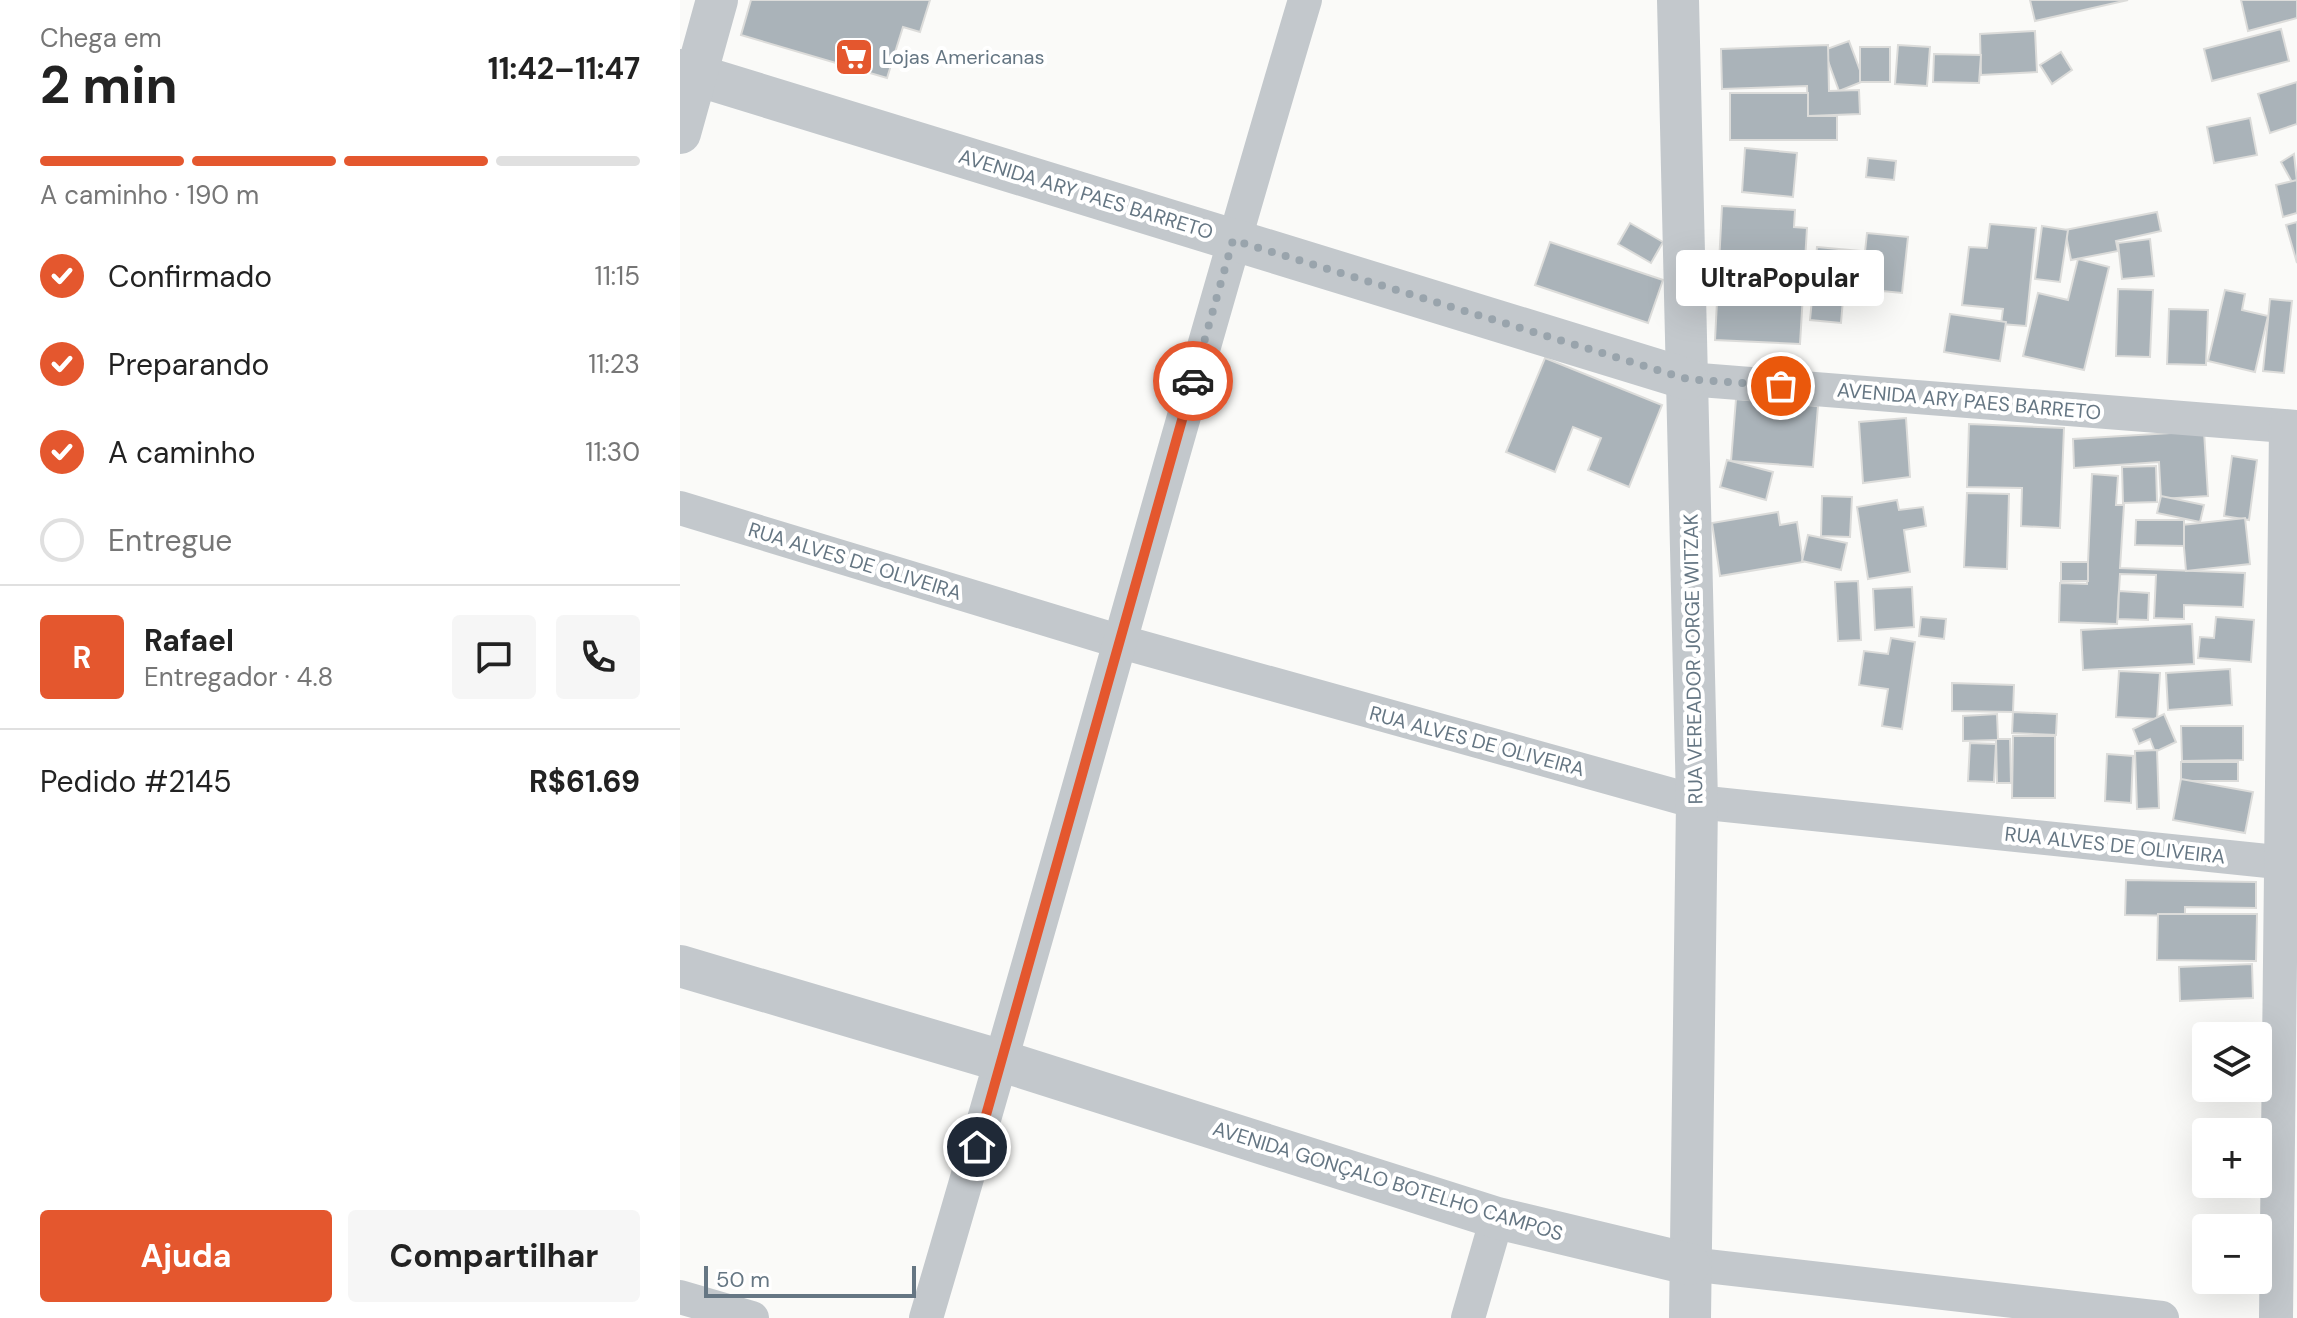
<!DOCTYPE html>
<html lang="pt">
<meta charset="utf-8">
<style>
:root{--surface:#fff;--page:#f6f6f6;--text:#222;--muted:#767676;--line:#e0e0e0;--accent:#e4572e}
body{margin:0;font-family:"DM Sans",sans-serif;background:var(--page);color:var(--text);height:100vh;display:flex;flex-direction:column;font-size:30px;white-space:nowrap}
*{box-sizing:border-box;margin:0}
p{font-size:26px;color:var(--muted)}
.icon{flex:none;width:44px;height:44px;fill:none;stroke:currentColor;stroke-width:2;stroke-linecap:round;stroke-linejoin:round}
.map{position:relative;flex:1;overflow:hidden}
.drawer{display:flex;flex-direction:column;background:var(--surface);width:680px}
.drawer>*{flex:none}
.fabs{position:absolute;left:1512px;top:1022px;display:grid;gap:16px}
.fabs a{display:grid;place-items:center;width:80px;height:80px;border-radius:8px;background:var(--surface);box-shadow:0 8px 32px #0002;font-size:40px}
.scale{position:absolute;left:24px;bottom:20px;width:212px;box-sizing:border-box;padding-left:8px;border:4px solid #657683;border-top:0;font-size:22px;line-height:28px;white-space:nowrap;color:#657683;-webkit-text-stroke:6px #fff;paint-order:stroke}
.pin{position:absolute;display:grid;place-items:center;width:68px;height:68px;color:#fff;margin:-34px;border:4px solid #fff;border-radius:50%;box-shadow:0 2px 8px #0007}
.courier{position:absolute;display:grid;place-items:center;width:80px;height:80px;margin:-40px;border:6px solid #e4572e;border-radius:50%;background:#fff;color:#222;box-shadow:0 2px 10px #0007}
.bubble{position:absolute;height:56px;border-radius:8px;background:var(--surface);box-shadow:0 8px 32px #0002;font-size:26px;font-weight:700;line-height:56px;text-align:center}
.summary em{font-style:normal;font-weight:700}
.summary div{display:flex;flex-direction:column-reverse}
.summary{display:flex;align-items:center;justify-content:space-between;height:136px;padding:0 40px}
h1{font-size:52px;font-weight:700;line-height:60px}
.bar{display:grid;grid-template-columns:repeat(4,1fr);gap:12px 8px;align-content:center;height:96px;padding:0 40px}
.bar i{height:10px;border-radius:6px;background:var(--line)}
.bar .on{background:var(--accent)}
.bar p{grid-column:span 4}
.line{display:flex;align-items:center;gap:20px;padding:0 40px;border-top:2px solid var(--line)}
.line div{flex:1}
.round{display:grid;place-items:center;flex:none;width:84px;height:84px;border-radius:8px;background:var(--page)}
ol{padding:0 40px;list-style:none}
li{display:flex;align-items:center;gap:24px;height:88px}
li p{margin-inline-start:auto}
li .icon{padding:8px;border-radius:50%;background:var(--accent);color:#fff;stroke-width:4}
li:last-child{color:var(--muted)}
li i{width:44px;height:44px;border:4px solid var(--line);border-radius:50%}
.cta{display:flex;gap:16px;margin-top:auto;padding:16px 40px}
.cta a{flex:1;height:92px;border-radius:8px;background:var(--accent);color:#fff;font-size:32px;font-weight:700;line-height:92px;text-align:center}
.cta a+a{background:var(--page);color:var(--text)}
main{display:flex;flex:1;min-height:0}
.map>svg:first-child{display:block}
</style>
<main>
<section class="drawer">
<div class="summary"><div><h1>2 min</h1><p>Chega em</p></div><em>11:42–11:47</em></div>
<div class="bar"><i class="on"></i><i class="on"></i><i class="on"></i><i></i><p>A caminho · 190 m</p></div>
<ol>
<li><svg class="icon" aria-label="check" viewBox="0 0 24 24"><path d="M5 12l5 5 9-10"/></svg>Confirmado<p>11:15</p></li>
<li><svg class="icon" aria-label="check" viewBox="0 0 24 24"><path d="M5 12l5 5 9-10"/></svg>Preparando<p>11:23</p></li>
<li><svg class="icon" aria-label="check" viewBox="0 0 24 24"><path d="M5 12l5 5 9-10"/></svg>A caminho<p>11:30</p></li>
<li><i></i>Entregue</li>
</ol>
<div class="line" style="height:144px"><b class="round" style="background:var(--accent);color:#fff">R</b><div><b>Rafael</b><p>Entregador · 4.8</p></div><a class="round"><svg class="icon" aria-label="chat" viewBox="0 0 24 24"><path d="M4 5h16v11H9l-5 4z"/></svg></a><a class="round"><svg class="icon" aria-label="phone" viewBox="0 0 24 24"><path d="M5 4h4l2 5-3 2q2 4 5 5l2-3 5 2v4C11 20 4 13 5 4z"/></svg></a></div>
<div class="line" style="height:104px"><div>Pedido #2145</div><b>R$61.69</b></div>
<div class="cta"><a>Ajuda</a><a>Compartilhar</a></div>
</section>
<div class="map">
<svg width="1617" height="1318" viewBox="0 0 1617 1318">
<rect width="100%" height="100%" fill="#fafaf8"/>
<g fill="#aab3b9" stroke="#dcdcda" stroke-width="2">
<polygon points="71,0 250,0 240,32 223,27 207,78 61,35"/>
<polygon points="1350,0 1448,0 1355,21"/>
<polygon points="1561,0 1617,0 1617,18 1568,31"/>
<polygon points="1601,29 1609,61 1532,81 1524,49"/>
<polygon points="1355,31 1357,72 1301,75 1300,34"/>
<polygon points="1169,41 1184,81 1159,91 1144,50"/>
<polygon points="1148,45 1149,91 1179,90 1180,114 1128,116 1127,86 1042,89 1041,49"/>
<polygon points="1218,45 1250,47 1247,86 1215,84"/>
<rect x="1180" y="47" width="30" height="35"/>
<polygon points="1381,52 1392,70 1372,84 1360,65"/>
<polygon points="1254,54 1301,55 1299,83 1253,82"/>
<polygon points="1617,82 1617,124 1590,133 1578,94"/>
<polygon points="1050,93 1128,93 1128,116 1157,116 1157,140 1050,140"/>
<polygon points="1570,118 1577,155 1534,163 1527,127"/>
<polygon points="1065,148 1117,153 1113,197 1062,192"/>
<polygon points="1614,154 1617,182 1613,184 1601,162"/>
<polygon points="1188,158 1216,161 1214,180 1186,177"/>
<polygon points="1617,180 1617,213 1603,217 1596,185"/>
<polygon points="1042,206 1115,210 1114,227 1127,228 1120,344 1035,340"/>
<polygon points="1477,212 1481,231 1436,241 1438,251 1391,260 1385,230"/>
<polygon points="1617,222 1617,263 1606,225"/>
<polygon points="950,223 983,242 971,263 938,244"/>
<polygon points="1310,224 1356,228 1346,326 1321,324 1323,309 1282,305 1289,247 1307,248"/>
<polygon points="1362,226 1388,230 1380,282 1355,279"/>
<polygon points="1187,233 1228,237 1222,293 1181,289"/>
<polygon points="1470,239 1474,276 1442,279 1438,243"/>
<polygon points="870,242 983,280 968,323 855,285"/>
<polygon points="1137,247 1180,251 1176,289 1164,288 1161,323 1130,320"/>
<polygon points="1398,259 1429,267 1404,370 1343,356 1358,293 1388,300"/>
<polygon points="1438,289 1473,290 1470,357 1436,356"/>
<polygon points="1545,290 1565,294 1562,310 1588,316 1575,372 1528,361"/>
<polygon points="1590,299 1612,301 1604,373 1583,371"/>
<polygon points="1489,309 1528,310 1526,365 1487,364"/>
<polygon points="1270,314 1326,322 1320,361 1264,352"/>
<polygon points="865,358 982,405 949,487 908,470 921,438 893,427 875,472 826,452"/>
<polygon points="1056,399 1138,406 1133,467 1051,461"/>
<polygon points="1226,418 1230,477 1183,483 1179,422"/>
<polygon points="1289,424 1384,428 1380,528 1341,526 1342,488 1287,487"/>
<polygon points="1524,431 1528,496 1481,499 1479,462 1394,468 1393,439"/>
<polygon points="1552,456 1577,460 1569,520 1544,516"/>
<polygon points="1047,460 1093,472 1086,500 1040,487"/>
<polygon points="1476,466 1477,502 1443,503 1442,467"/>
<polygon points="1412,474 1438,476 1436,505 1444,505 1440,568 1565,573 1563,607 1504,605 1504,619 1474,618 1476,575 1440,574 1437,624 1379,622 1380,583 1407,584"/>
<polygon points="1287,493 1329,494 1327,569 1284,567"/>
<polygon points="1142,496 1172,497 1170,537 1141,536"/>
<polygon points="1481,496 1524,505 1520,522 1477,513"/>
<polygon points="1217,500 1219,510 1243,507 1246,526 1224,530 1230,572 1188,579 1177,507"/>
<polygon points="1098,512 1100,525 1117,522 1123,562 1040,576 1032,523"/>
<polygon points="1565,518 1570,564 1506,571 1502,525"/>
<polygon points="1456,520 1504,520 1504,546 1455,545"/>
<polygon points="1128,535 1167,543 1161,570 1122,561"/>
<rect x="1381" y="562" width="27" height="19"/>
<polygon points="1178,581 1181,640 1158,641 1155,582"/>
<polygon points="1232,587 1234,627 1195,630 1193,589"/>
<polygon points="1439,591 1469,593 1468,620 1438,619"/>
<polygon points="1241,617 1266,619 1264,639 1239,636"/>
<polygon points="1536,617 1574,620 1571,662 1518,658 1520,637 1534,638"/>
<polygon points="1512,624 1514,664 1403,670 1401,630"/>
<polygon points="1211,638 1235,642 1222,729 1202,726 1208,689 1179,685 1184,651 1208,654"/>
<polygon points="1550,669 1552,705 1488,710 1486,673"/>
<polygon points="1439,671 1480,673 1477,719 1436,717"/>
<polygon points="1272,683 1334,685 1333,712 1272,711"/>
<polygon points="1333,712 1377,714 1376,735 1332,733"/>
<polygon points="1317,714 1318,739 1330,739 1331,783 1317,783 1316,740 1283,741 1283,716"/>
<polygon points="1484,714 1496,742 1475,752 1470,739 1459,744 1453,729"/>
<polygon points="1501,726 1563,726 1563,760 1502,761"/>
<polygon points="1333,736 1375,736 1375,798 1332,798"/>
<polygon points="1290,743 1316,744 1314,782 1288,781"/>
<polygon points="1477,750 1479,808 1457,809 1455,751"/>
<polygon points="1427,754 1453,756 1451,803 1425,801"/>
<rect x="1501" y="762" width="57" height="19"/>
<polygon points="1501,779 1573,792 1565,833 1493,820"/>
<polygon points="1446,880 1576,882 1576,908 1505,907 1505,916 1445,915"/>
<polygon points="1478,914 1577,914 1576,961 1477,960"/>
<polygon points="1572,964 1573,998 1500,1001 1499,967"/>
</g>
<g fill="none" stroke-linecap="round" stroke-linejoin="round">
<g stroke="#c3c8cc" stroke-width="34">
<polyline points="1007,379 1617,427"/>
<polyline points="0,508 438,641 1017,802 1617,864"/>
<polyline points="1009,1264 1482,1318"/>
<polyline points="0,1297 72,1318"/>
<path d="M 246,1318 C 376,880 494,438 625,0"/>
<polyline points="788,1318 817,1218"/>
<polyline points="1596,1318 1606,427"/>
</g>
<g stroke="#c3c8cc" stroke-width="42">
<polyline points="998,0 1017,802 1010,1318"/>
<polyline points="0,70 1007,379"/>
<polyline points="0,133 37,0"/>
<polyline points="0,966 322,1061 817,1218 1009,1264"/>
</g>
</g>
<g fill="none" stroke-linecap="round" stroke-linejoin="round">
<polyline stroke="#99a4ac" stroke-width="8" stroke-dasharray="0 14.4" points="513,381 553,240 1007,379 1101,386"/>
<polyline stroke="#e4572e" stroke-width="10" points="297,1147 513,381"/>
</g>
<defs>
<g id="supermarket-square" transform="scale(2)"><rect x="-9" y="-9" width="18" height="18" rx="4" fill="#e4572e" stroke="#fff"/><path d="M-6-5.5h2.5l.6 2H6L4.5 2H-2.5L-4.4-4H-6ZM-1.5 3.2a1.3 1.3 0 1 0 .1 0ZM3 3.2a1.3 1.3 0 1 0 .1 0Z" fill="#fff"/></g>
</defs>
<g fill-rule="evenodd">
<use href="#supermarket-square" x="174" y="57"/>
</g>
<g text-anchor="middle" stroke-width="8" stroke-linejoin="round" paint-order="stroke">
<g font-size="20" fill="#657683" stroke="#fff" text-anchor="start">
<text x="202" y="64">Lojas Americanas</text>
</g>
<g font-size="20" fill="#657683" stroke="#fff">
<text transform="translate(406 194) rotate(17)" y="7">AVENIDA ARY PAES BARRETO</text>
<text transform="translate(1289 401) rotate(5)" y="7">AVENIDA ARY PAES BARRETO</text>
<text transform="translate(175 561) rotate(17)" y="7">RUA ALVES DE OLIVEIRA</text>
<text transform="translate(1013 659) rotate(-91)" y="7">RUA VEREADOR JORGE WITZAK</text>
<text transform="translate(797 741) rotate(15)" y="7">RUA ALVES DE OLIVEIRA</text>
<text transform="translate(1435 845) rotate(6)" y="7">RUA ALVES DE OLIVEIRA</text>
<text transform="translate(708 1181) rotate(17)" y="7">AVENIDA GONÇALO BOTELHO CAMPOS</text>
</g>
</g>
</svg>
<div class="fabs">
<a><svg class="icon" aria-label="layers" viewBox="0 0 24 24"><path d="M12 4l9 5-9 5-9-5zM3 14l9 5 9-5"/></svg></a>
<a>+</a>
<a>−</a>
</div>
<div class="scale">50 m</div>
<div class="pin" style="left:1101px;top:386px;background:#ea580c"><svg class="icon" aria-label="bag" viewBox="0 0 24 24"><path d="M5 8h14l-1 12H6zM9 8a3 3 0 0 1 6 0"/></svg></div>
<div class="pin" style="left:297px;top:1147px;background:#1f2937"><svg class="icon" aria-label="home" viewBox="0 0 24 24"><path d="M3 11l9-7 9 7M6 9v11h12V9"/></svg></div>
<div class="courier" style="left:513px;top:381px"><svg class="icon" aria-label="car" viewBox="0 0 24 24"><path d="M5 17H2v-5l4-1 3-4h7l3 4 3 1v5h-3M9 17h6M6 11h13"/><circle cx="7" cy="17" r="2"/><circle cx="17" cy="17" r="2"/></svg></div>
<div class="bubble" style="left:996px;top:250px;width:208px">UltraPopular</div>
</div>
</main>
